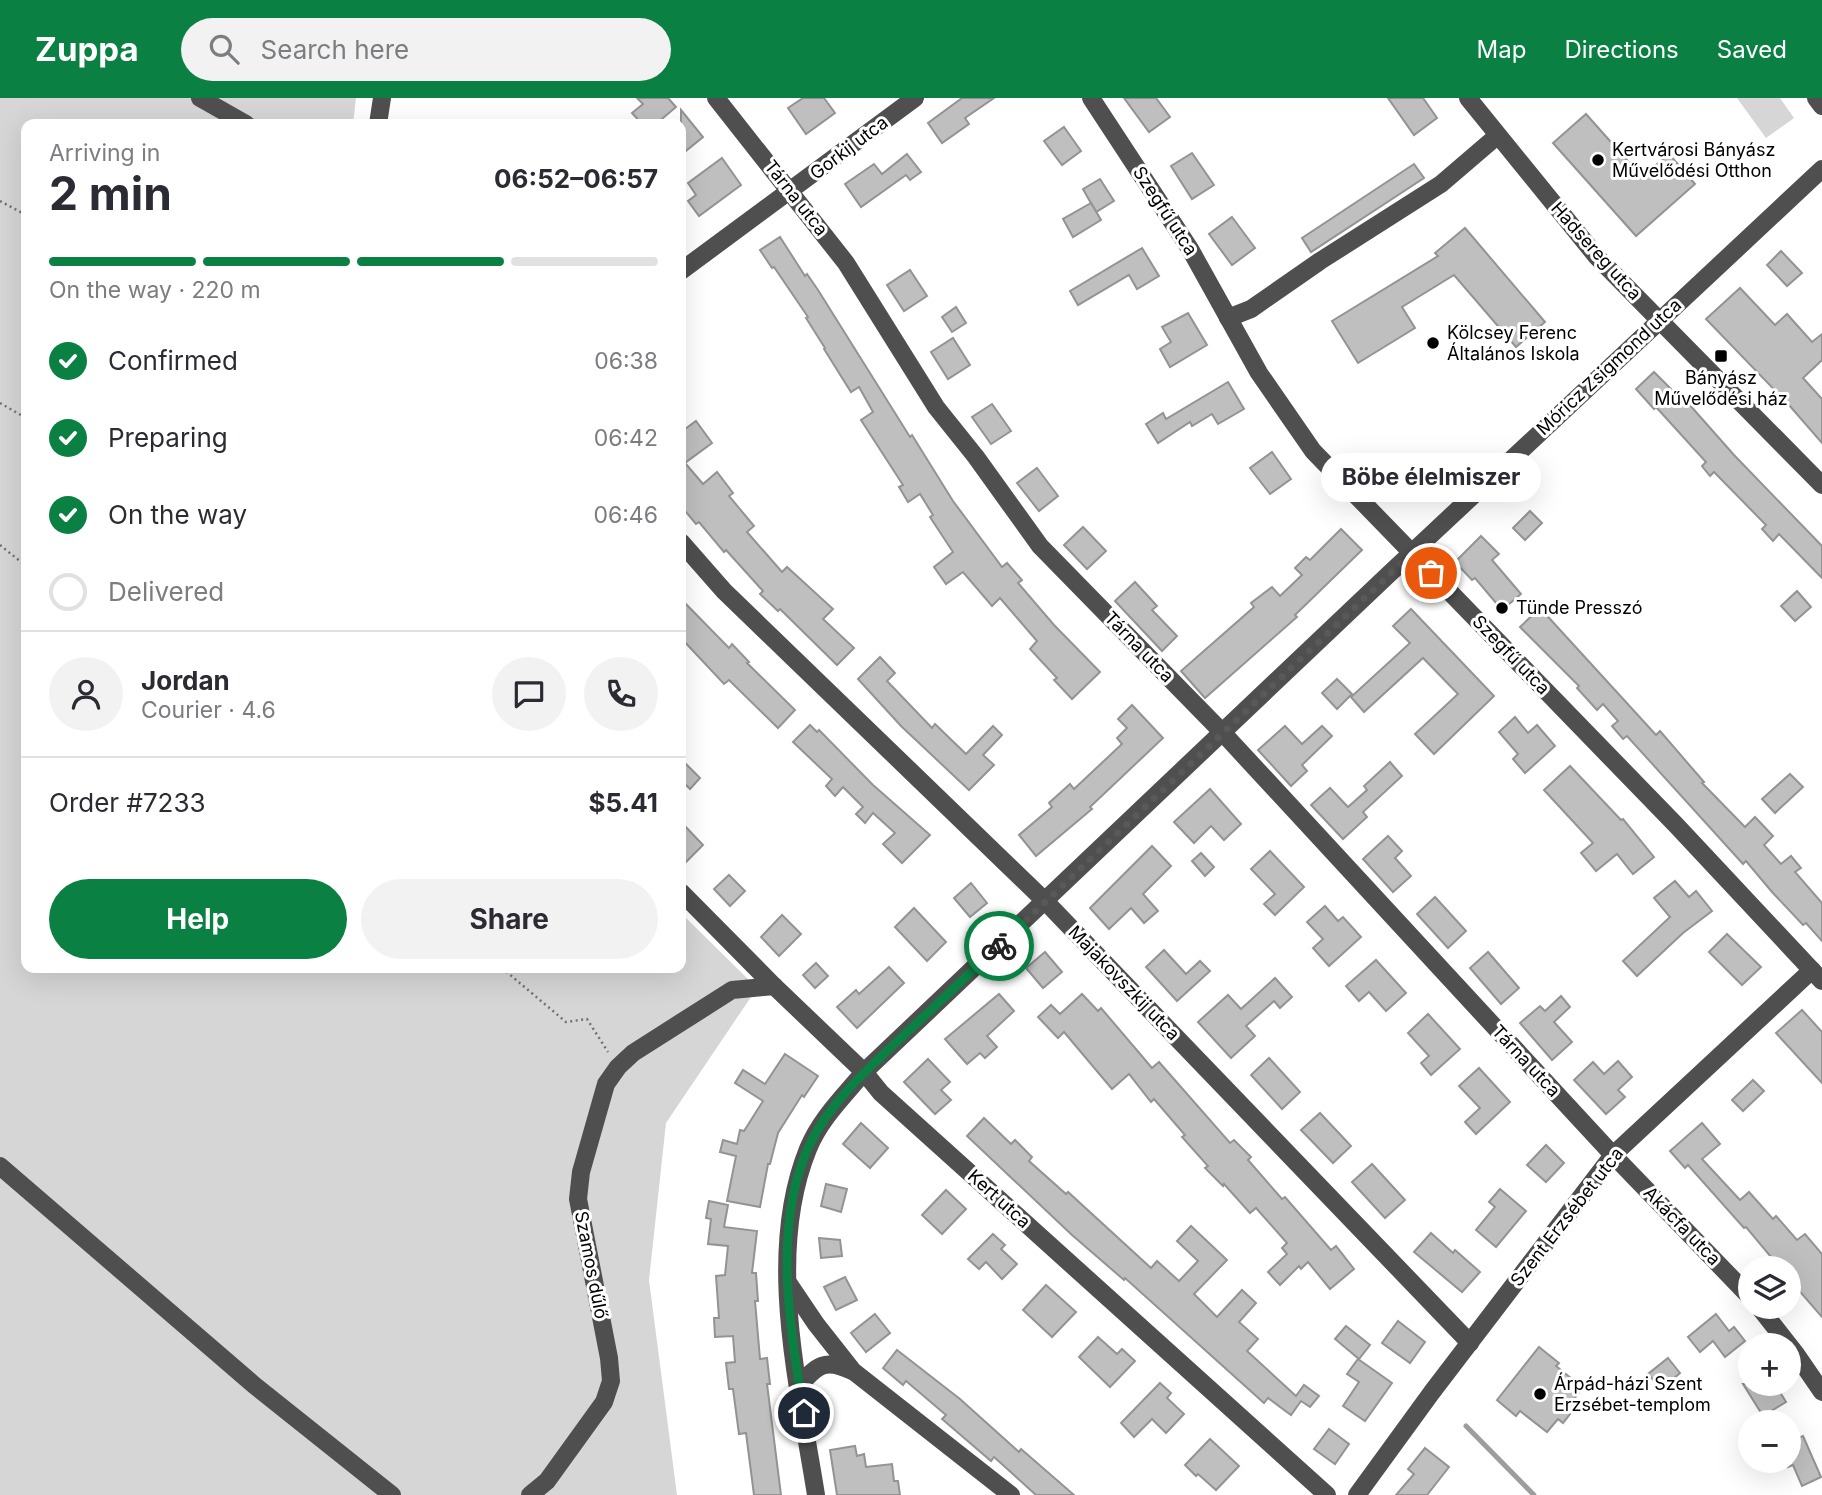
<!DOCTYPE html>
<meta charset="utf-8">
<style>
:root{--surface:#fff;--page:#f2f2f3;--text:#2b2b33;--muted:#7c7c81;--line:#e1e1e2;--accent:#0b8043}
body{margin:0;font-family:Inter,sans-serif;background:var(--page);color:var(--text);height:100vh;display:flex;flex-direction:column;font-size:26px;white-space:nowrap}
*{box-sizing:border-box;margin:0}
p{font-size:23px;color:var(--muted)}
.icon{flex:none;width:38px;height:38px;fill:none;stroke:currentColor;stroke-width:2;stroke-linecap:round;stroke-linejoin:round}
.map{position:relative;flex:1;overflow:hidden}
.panel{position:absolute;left:21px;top:21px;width:665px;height:854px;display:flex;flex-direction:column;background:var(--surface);border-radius:14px;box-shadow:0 7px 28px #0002}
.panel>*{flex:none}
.fabs{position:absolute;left:1738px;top:1158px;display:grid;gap:14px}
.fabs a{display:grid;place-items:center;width:63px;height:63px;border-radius:50%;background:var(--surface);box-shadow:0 7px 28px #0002;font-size:35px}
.pin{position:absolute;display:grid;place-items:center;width:60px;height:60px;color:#fff;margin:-30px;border:4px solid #fff;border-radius:50%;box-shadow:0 2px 7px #0007}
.courier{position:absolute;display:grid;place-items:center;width:70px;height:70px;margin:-35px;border:5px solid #0b8043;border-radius:50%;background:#fff;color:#222;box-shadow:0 2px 9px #0007}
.bubble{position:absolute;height:49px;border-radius:24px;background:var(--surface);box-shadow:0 7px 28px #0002;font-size:23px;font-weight:700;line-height:49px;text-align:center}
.headline em{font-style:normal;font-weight:700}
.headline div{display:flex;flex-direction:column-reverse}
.headline{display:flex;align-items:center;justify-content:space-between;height:119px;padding:0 28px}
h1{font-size:46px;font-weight:700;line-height:52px}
.bar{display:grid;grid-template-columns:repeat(4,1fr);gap:10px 7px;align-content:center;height:84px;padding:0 28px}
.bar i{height:9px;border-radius:5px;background:var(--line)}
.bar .active{background:var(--accent)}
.bar p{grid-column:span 4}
.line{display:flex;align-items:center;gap:18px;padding:0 28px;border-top:2px solid var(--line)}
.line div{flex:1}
.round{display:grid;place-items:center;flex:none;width:74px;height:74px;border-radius:37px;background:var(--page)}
ol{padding:0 28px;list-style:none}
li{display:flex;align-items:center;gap:21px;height:77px}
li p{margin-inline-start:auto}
li .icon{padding:7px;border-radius:50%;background:var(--accent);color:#fff;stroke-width:4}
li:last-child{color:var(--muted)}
li i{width:38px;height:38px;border:4px solid var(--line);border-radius:50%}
.cta{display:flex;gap:14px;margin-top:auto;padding:14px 28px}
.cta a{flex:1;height:80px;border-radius:42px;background:var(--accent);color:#fff;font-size:28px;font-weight:700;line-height:80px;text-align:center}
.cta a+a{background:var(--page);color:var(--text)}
header{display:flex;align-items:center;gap:42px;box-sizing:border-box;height:98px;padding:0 35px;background:var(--accent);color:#fff}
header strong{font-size:33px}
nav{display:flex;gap:38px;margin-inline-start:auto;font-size:24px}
.search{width:490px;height:63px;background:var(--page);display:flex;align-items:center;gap:18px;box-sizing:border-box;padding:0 24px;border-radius:38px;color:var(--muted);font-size:26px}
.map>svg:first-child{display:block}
</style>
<header>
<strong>Zuppa</strong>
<div class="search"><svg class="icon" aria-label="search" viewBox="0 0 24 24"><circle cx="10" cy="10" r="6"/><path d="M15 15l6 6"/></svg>Search here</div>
<nav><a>Map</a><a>Directions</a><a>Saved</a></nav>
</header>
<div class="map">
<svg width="1822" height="1397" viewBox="0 0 1822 1397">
<rect width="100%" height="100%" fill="#fff"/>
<g fill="#d6d6d6">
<polygon points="0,0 356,0 353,26 26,26 26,870 681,870 681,815 757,890 666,1025 649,1182 677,1397 0,1397"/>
<polygon points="1737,0 1780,0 1794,20 1766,40"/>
</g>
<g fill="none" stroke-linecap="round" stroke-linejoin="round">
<polyline stroke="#9d9d9d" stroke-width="5" points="1466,1328 1534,1397"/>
</g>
<g fill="#bfbfbf" stroke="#939393" stroke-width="2">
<polygon points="637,0 668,0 676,9 656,26 642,26 632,15 643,6"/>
<polygon points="803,0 824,0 835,15 806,36 788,10"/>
<polygon points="962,0 994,0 965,20 969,26 942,45 928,25"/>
<polygon points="1124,0 1156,0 1170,19 1149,34"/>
<polygon points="1388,0 1423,0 1437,20 1414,37"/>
<polygon points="681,12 703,39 681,57"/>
<polygon points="1586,16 1642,79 1669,56 1695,86 1636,138 1553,45"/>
<polygon points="1064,29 1081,53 1062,67 1044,43"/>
<polygon points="1192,55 1214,87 1192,101 1171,68"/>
<polygon points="907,56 921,74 910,82 906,77 861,109 845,86 874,66 882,76"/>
<polygon points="722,60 741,87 699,118 688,103 696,97 688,85"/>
<polygon points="1414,66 1424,80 1311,154 1302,140"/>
<polygon points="1100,81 1114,103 1096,114 1083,91"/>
<polygon points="1091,105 1101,122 1073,139 1063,121"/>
<polygon points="1232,119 1255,150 1232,167 1209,136"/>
<polygon points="1465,130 1545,224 1516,249 1454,177 1402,209 1415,230 1358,265 1332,223 1438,158 1435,155"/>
<polygon points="780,139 805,178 807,176 818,192 910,339 912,337 953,403 1002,469 1007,465 1022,482 1018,485 1054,527 1100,574 1072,601 1054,582 1057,580 1030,551 1037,543 1000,500 992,508 963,474 946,486 934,469 953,454 930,419 933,417 920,396 908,404 899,389 903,387 861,322 873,314 859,289 851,294 824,251 825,250 806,220 808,219 774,169 772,170 760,152"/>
<polygon points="1142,150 1159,178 1137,191 1129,177 1078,207 1070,193"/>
<polygon points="1781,153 1802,175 1787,188 1767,167"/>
<polygon points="910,172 927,198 904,213 887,187"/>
<polygon points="1740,190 1775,227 1787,216 1812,244 1822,236 1822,262 1803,280 1822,301 1822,345 1789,307 1706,221"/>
<polygon points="956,209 966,225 952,234 942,219"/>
<polygon points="1188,215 1207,247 1170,269 1160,251 1171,244 1162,229"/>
<polygon points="953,240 970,267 948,281 931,254"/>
<polygon points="1654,274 1679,299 1681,297 1734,357 1822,448 1822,480 1779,436 1773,443 1762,431 1766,427 1714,374 1710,378 1702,368 1706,364 1656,309 1654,311 1636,291"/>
<polygon points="1228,284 1244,311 1218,326 1212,316 1192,328 1190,324 1158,345 1146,326 1163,315 1166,321"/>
<polygon points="992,306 1011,333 991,346 972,319"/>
<polygon points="696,323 712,345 685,365 703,386 717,374 733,395 729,398 754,428 747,434 782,474 787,469 833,511 823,521 854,550 837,567 780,511 778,513 760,496 763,493 726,452 724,454 699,424 696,426 681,408 681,334"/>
<polygon points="1272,354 1291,381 1270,396 1250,370"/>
<polygon points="1037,370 1058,398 1039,413 1017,385"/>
<polygon points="1530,413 1542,425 1525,442 1513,430"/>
<polygon points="1083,429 1106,453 1087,471 1064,447"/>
<polygon points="1341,431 1362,452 1295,517 1297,519 1205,600 1181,573 1254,509 1251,505 1272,489 1280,498 1302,477 1295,470 1306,459 1310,462"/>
<polygon points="1481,438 1499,456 1492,462 1521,496 1502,512 1475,480 1472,482 1455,464"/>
<polygon points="1135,484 1157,508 1152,512 1177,538 1162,553 1115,503"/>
<polygon points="1797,493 1811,509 1795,523 1781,508"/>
<polygon points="681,501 729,550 732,546 749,564 747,565 795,612 778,630 729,582 724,586 681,540"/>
<polygon points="1540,510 1656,637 1660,633 1704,684 1702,685 1745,729 1755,719 1773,738 1764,747 1781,766 1791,758 1801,770 1795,774 1822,805 1822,843 1806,825 1803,827 1772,794 1746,763 1743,766 1627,638 1623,641 1612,628 1618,623 1603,606 1597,612 1577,590 1579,588 1520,529"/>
<polygon points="1411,511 1494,598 1434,656 1415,636 1458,596 1423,560 1364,614 1351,599 1410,545 1393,528"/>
<polygon points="880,559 895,575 887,583 932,630 935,626 966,656 993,628 1002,637 983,657 994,667 969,692 901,628 858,581"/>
<polygon points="1337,581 1352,596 1337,611 1322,595"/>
<polygon points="1132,607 1163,640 1090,709 1092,711 1036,758 1019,737 1052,709 1049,705 1070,686 1074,691 1122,646 1117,640 1127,630 1118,621"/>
<polygon points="1515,619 1528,635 1537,627 1555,648 1525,675 1513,661 1518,656 1499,634"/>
<polygon points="810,627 817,634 819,632 873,687 930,737 902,765 883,746 895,735 873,715 865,725 856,716 863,709 843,689 835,698 826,688 832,681 793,644"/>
<polygon points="1285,628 1302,646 1322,628 1332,638 1302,667 1307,673 1291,688 1258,652"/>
<polygon points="681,661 700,680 690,691 681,682"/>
<polygon points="1390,664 1402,678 1363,714 1367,719 1343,741 1311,707 1330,690 1348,709 1367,692 1364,688"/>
<polygon points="1570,668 1621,722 1623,721 1654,759 1633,776 1617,756 1596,773 1581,755 1593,745 1544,692"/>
<polygon points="1790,676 1803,689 1775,715 1762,701"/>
<polygon points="1210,691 1241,726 1224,742 1211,728 1194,745 1174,724"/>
<polygon points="681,724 703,747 681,769"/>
<polygon points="1388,738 1402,753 1395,760 1411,778 1393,794 1363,761"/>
<polygon points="1152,748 1171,768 1143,796 1158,813 1144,825 1131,810 1109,831 1090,810"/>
<polygon points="1270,753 1304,789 1275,817 1264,806 1275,796 1251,771"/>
<polygon points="1201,755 1214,769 1205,778 1192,763"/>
<polygon points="729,777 745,793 730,808 714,791"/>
<polygon points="1675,783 1689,799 1696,793 1712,813 1683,835 1637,878 1623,863 1670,819 1654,800"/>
<polygon points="971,785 987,805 970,819 954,800"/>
<polygon points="1435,799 1466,833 1448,850 1417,816"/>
<polygon points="1325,808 1338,823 1343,819 1361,839 1329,868 1313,850 1323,841 1307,824"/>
<polygon points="914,810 946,844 927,863 895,829"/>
<polygon points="782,817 801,836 779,858 761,839"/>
<polygon points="1727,836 1761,869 1742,887 1709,854"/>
<polygon points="1164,852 1186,876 1200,863 1210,873 1177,903 1146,869"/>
<polygon points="1045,854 1062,874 1043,890 1026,870"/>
<polygon points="1488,854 1519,890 1501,906 1470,870"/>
<polygon points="1376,862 1406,895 1386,913 1369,894 1359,903 1346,888"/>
<polygon points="816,865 828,878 815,890 803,877"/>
<polygon points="889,869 904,885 857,930 837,909 856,892 859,896"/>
<polygon points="1275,880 1292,899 1280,910 1274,903 1246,928 1255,938 1231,960 1198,924 1228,897 1241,911"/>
<polygon points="999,896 1014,913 987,938 997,949 985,960 980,955 967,966 945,941"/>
<polygon points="1082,896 1098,913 1101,910 1152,970 1159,964 1230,1045 1234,1042 1251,1059 1248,1062 1282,1101 1285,1099 1331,1152 1336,1148 1354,1171 1330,1191 1308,1164 1301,1171 1299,1168 1280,1187 1268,1174 1287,1156 1282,1150 1287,1145 1256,1110 1250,1115 1224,1086 1223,1088 1205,1070 1208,1068 1182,1039 1185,1037 1154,1001 1151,1004 1129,976 1112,991 1064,934 1058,940 1038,919 1051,907 1060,916"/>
<polygon points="1561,898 1570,909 1554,924 1572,944 1552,962 1520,925 1540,908 1545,913"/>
<polygon points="1802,912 1822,934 1822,985 1776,935"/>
<polygon points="1428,916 1460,951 1431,977 1421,965 1429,958 1408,935"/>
<polygon points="785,956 818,978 804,999 802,997 778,1035 770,1066 768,1066 760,1109 727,1103 736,1058 720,1054 723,1042 737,1046 740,1032 744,1033 763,1003 735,985 743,972 765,986"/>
<polygon points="1269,960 1300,994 1282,1011 1251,977"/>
<polygon points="928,961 950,984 941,992 951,1002 935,1016 904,984"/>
<polygon points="1618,963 1632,979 1618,992 1625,999 1606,1016 1574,982 1593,964 1604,976"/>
<polygon points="1479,970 1510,1004 1476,1036 1465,1024 1480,1010 1459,988"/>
<polygon points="1753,982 1764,993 1743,1013 1732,1002"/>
<polygon points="1320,1015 1351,1048 1333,1065 1301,1032"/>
<polygon points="984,1020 1011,1046 1015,1042 1032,1059 1029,1063 1066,1096 1068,1094 1151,1170 1157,1163 1179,1183 1198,1163 1177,1143 1191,1128 1227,1162 1194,1196 1217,1219 1242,1192 1256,1205 1239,1224 1258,1241 1247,1253 1296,1298 1304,1287 1319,1298 1310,1309 1301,1303 1291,1317 1268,1300 1264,1305 1125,1180 1124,1182 1072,1137 967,1038"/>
<polygon points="861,1025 888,1050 870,1070 843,1046"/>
<polygon points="1702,1025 1720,1046 1702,1061 1740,1102 1749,1094 1773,1121 1776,1118 1797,1142 1805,1136 1822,1156 1822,1219 1788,1180 1788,1171 1781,1171 1746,1129 1744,1130 1688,1067 1685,1070 1670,1053"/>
<polygon points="1546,1047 1564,1065 1546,1084 1527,1067"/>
<polygon points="1372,1066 1405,1102 1385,1120 1352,1084"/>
<polygon points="826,1086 847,1091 841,1114 821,1108"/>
<polygon points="1500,1091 1526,1113 1496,1149 1476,1132 1495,1109 1489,1104"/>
<polygon points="946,1092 966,1111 942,1136 922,1117"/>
<polygon points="709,1103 728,1107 724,1129 757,1133 752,1175 756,1175 758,1203 755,1203 760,1261 767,1260 770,1286 767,1286 781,1397 754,1397 746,1335 739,1336 733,1291 729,1291 726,1265 735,1264 733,1238 715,1239 714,1220 719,1220 716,1178 725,1177 728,1148 708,1146 711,1121 706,1120"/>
<polygon points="1431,1135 1453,1155 1455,1152 1480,1174 1462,1194 1414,1154"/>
<polygon points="993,1136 1005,1147 1001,1151 1017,1166 1002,1181 986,1164 979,1171 968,1161"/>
<polygon points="819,1140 840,1142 842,1158 821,1160"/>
<polygon points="845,1179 857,1202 836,1212 824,1189"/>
<polygon points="1046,1187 1076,1214 1052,1239 1023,1212"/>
<polygon points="875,1216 890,1235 866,1254 851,1235"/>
<polygon points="1716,1216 1729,1233 1734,1229 1745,1243 1725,1259 1713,1243 1700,1254 1688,1239"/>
<polygon points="1398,1223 1425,1244 1410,1265 1382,1245"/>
<polygon points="1346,1228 1370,1247 1359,1261 1335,1241"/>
<polygon points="1098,1239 1117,1256 1122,1251 1135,1263 1110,1289 1079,1259"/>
<polygon points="1539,1249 1559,1265 1556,1268 1583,1290 1573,1302 1578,1306 1563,1325 1558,1321 1547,1334 1520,1313 1516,1318 1497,1302"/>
<polygon points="897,1252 960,1301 1019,1354 1021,1351 1074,1397 1036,1397 994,1359 991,1363 942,1321 946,1317 906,1283 903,1287 883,1270"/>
<polygon points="1668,1260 1680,1275 1661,1291 1648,1276"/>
<polygon points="1358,1261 1392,1285 1365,1323 1343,1308 1359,1284 1347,1276"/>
<polygon points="1160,1285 1171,1295 1167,1300 1184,1316 1166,1335 1152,1321 1134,1339 1121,1325"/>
<polygon points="1743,1286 1775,1286 1786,1304 1763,1318"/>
<polygon points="1329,1331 1349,1346 1335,1366 1314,1351"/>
<polygon points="1803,1338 1821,1379 1802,1388 1793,1367 1788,1369 1788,1344"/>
<polygon points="1210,1341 1239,1368 1216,1392 1198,1376 1196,1378 1185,1367"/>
<polygon points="855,1348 857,1358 864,1356 866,1369 892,1366 894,1383 898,1383 900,1397 837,1397 830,1352"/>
<polygon points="1425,1350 1449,1369 1427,1397 1396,1397 1414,1376 1408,1371"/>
</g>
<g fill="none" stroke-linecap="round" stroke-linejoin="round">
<g stroke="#717171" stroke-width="2.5" stroke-dasharray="2 3.5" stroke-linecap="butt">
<polyline points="0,103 26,117"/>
<polyline points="0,305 26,320"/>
<polyline points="0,447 26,468"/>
<polyline points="502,870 566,924 587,921 608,954"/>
</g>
<g stroke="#4f4f4f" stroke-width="18">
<polyline points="200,0 246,26"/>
<polyline points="716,0 846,165 936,309 976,359 1040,448 1223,635 1613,1057 1750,1199"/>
<polyline points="1091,0 1190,151 1259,275 1313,353 1676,727 1822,883"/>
<polyline points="1468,0 1597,159 1822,387"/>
<polyline points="1816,0 1822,8"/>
<polyline points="378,26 382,0"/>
<polyline points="681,173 915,0"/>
<polyline points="1228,220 1251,211 1320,163 1441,86 1497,38"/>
<polyline points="681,444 724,493 1046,804 1470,1245"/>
<polyline points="681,794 774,888 864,974 881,995 1327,1397"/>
<polyline points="0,1068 254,1287 392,1397"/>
<polyline points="789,1186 816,1226 853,1273 1011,1397"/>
<polyline points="1759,1209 1796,1256 1822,1294"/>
<path d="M 799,1288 C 817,1267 825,1260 852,1273"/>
<polyline points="530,1397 547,1383 604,1304 611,1283 609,1260 578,1101 581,1074 606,986 618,969 633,955 732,892 774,888"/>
<path d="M 816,1397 C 799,1288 765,1157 808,1051 C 820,1021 844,998 864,974 L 1388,477 L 1822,71"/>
<polyline points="1357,1397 1432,1294 1613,1057 1812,872"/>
</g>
</g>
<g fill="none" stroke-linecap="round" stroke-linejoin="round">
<polyline stroke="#595959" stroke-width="7" stroke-dasharray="0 12.6" points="999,848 1412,455 1431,475"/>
<path stroke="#0b8043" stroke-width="9" d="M 804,1315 C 790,1233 772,1126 809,1048 C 830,1003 870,969 905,936 C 937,907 967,877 999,848"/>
</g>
<g fill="#000" stroke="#fff" stroke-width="2.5">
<circle cx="1598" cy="62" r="7"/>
<circle cx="1433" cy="245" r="7"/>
<rect x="1714" y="251" width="14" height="14" rx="3.5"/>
<circle cx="1502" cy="510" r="7"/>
<circle cx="1540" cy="1296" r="7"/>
</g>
<g text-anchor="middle" stroke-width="6" stroke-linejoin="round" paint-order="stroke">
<g font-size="18" fill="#000" stroke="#fff">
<text transform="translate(849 50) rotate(-37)" y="6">Gorkij utca</text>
<text transform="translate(796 100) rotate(52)" y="6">Tárna utca</text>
<text transform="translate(1165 113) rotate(57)" y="6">Szegfű utca</text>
<text transform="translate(1596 153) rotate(48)" y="6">Hadsereg utca</text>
<text transform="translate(1609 269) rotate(-43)" y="6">Móricz Zsigmond utca</text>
<text transform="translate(1139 549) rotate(46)" y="6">Tárna utca</text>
<text transform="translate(1511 557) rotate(46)" y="6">Szegfű utca</text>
<text transform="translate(1124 885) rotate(46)" y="6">Majakovszkij utca</text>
<text transform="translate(1526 963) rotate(47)" y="6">Tárna utca</text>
<text transform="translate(999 1101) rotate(42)" y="6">Kert utca</text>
<text transform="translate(1567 1119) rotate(-52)" y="6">Szent Erzsébet utca</text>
<text transform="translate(1682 1128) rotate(46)" y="6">Akácfa utca</text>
<text transform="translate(591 1167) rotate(79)" y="6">Szamos dűlő</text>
</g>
<g font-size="18" fill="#000" stroke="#fff" text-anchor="start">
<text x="1612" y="58">Kertvárosi Bányász<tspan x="1612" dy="21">Művelődési Otthon</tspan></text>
<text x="1447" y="241">Kölcsey Ferenc<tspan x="1447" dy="21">Általános Iskola</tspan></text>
<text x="1721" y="286" text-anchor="middle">Bányász<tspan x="1721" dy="21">Művelődési ház</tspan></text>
<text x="1516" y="516">Tünde Presszó</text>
<text x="1554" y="1292">Árpád-házi Szent<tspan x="1554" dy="21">Erzsébet-templom</tspan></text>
</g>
</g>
</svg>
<div class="fabs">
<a><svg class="icon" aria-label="layers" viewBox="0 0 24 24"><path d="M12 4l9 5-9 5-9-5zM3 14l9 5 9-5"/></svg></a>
<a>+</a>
<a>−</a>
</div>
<div class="pin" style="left:1431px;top:475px;background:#ea580c"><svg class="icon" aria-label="bag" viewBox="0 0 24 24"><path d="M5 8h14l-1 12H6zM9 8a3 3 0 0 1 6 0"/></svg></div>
<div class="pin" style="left:804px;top:1315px;background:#1f2937"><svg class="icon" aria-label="home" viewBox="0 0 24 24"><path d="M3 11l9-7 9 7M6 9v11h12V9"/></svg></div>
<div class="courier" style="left:999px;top:848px"><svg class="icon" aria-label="bike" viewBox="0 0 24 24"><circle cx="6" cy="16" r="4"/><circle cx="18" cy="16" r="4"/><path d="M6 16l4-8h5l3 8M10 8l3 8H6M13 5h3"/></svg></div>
<div class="bubble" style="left:1321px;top:355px;width:220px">Böbe élelmiszer</div>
<section class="panel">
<div class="headline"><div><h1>2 min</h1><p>Arriving in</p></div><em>06:52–06:57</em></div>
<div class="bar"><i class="active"></i><i class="active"></i><i class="active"></i><i></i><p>On the way · 220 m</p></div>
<ol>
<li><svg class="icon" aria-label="check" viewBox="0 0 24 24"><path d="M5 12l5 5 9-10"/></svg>Confirmed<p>06:38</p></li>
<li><svg class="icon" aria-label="check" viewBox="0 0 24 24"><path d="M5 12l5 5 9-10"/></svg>Preparing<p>06:42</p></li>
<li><svg class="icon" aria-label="check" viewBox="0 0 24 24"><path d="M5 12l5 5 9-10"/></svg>On the way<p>06:46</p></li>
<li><i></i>Delivered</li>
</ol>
<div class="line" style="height:126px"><a class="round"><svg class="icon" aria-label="person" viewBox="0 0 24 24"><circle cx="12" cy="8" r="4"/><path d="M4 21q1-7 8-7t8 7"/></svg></a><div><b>Jordan</b><p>Courier · 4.6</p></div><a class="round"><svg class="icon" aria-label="chat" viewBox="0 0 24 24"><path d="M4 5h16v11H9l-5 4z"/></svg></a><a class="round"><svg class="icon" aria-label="phone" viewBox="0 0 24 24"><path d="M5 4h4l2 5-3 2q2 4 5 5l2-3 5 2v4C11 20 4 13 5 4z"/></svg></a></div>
<div class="line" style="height:91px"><div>Order #7233</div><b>$5.41</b></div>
<div class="cta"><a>Help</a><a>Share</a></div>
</section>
</div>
